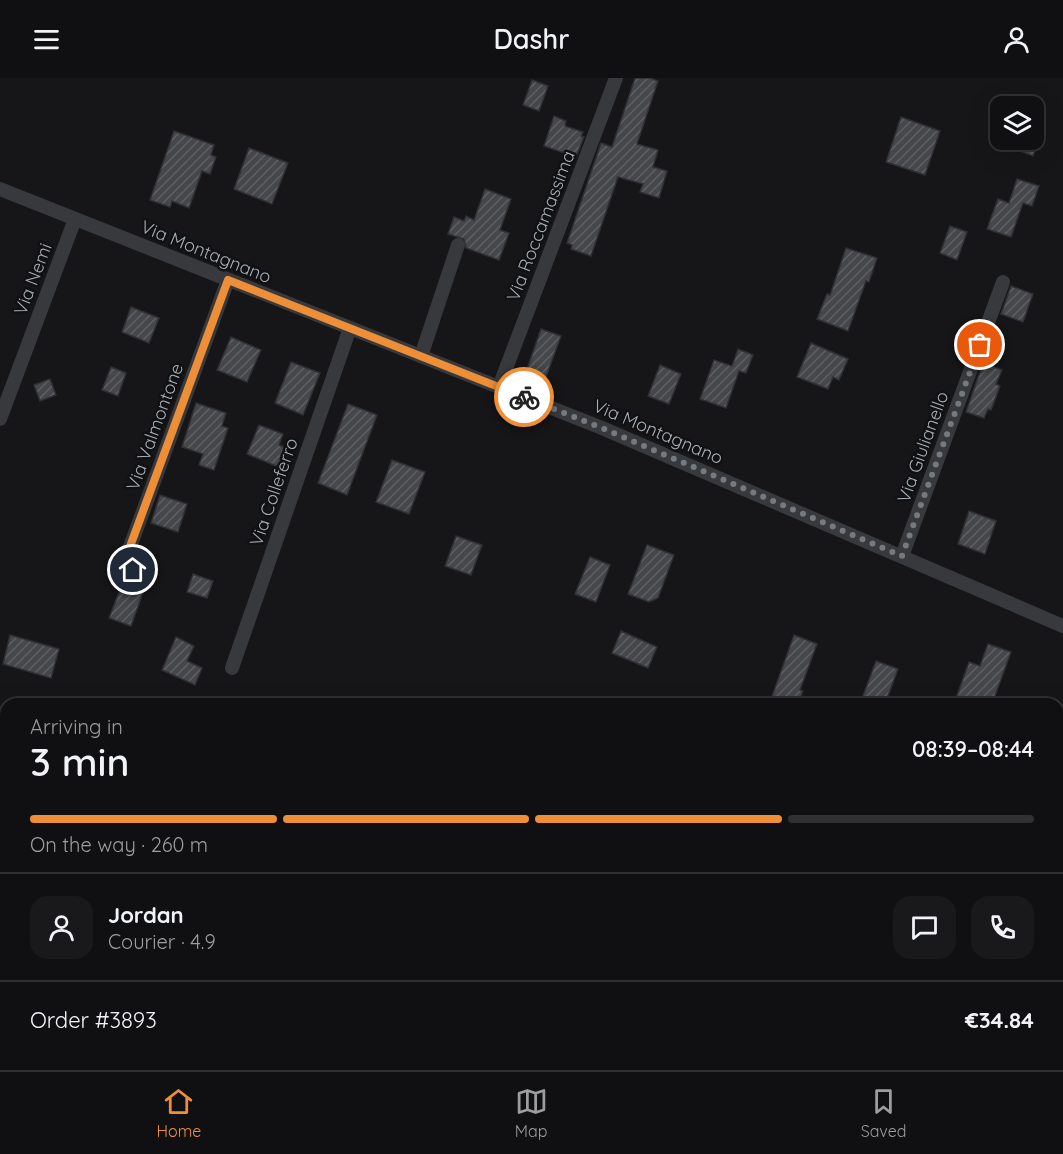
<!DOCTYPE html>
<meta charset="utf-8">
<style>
:root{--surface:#101012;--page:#19191b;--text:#f1f3f6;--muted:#9c9d9f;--line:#303032;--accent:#ee8f37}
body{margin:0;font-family:Quicksand,sans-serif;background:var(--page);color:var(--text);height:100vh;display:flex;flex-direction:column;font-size:22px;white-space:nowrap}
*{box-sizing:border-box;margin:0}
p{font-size:20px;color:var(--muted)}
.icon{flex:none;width:33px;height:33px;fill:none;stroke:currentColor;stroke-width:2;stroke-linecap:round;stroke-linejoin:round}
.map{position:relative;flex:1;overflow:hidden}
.panel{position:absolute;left:0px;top:620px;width:1064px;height:374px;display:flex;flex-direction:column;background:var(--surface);border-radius:18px 18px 0 0;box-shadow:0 6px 24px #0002,0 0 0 2px var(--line)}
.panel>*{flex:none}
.tools{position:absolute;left:990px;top:18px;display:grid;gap:12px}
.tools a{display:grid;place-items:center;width:54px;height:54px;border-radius:12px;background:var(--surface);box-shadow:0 6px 24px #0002,0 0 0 2px var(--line);font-size:30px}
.pin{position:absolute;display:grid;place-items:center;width:51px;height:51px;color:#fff;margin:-26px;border:3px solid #fff;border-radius:50%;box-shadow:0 2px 6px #0007}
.courier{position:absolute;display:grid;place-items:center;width:60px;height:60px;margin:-30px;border:4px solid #ee8f37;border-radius:50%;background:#fff;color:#222;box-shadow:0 2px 8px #0007}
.summary em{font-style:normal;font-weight:600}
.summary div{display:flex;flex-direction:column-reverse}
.summary{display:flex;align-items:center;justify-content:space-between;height:102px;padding:0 30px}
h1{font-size:39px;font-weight:600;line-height:45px}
.bar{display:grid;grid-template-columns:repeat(4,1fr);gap:9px 6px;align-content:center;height:72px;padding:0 30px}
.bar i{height:8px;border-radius:4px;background:var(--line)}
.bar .on{background:var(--accent)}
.bar p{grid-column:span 4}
.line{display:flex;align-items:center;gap:15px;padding:0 30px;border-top:2px solid var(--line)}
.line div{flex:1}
.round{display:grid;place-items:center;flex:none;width:63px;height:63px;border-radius:18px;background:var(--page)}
header{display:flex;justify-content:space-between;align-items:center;height:78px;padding:0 30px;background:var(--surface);font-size:27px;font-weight:600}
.dock{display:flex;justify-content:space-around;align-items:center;height:84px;border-top:2px solid var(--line);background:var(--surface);font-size:16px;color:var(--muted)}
.dock a{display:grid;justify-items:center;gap:3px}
.dock .on{color:var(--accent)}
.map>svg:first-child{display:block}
</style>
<header><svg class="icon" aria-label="menu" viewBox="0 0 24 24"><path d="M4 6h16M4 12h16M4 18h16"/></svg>Dashr<svg class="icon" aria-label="person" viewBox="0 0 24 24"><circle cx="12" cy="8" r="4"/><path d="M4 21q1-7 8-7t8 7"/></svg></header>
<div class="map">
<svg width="1063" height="992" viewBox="0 0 1063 992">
<defs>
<pattern id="building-hatch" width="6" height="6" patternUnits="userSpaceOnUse" patternTransform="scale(1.5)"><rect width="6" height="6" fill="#45474b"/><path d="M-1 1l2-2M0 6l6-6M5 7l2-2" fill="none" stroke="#5d5f63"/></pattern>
</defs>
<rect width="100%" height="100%" fill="#161618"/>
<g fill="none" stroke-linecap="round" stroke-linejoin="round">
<polyline stroke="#2e393d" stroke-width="5" points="910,987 914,992"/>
</g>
<g fill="url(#building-hatch)" stroke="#303034" stroke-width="1.5">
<polygon points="635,0 650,0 658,3 637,66 658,72 653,89 667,93 659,120 640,114 643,106 618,99 591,178 571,171 572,167 567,165 601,65 612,69"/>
<polygon points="532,2 548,8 539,33 523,27"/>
<polygon points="554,38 566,43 565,48 583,54 581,58 584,59 576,79 544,68"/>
<polygon points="901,39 940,53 925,97 886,84"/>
<polygon points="174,53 214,67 211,77 216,79 210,96 202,93 189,130 172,123 170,129 150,122"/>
<polygon points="993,62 1039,62 1033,78"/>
<polygon points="249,70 288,85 272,126 234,111"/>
<polygon points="1017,101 1039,108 1032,128 1023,125 1011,159 987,151 998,121 1009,125"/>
<polygon points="485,111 511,121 500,152 509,155 499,182 466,170 464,161 448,156 454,139 464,143 466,138 474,142"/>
<polygon points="950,148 967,154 957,182 940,175"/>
<polygon points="846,170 877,180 869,204 866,203 848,253 817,241 827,216 830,217"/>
<polygon points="1011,208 1033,216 1023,244 1001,236"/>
<polygon points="131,229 159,240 149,265 122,254"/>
<polygon points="541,251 561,258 544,304 525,297"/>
<polygon points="231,259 261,272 247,304 217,292"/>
<polygon points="811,265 848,281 839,302 833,299 828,311 797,299"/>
<polygon points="738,271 753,277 746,295 739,293 726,330 700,321 714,282 732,288"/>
<polygon points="291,284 320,295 303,337 275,325"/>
<polygon points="983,285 1002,292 996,306 1000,308 991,332 988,331 984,340 966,334"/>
<polygon points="660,287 681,296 669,326 648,318"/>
<polygon points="111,289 126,295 118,318 102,312"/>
<polygon points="50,301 56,317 40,323 34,307"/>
<polygon points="196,325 226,335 222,348 228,350 214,392 199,387 203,376 182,369"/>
<polygon points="348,326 377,337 347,417 318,405"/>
<polygon points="259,347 283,356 279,367 289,371 281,390 247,376"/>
<polygon points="392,382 425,394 409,436 376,424"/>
<polygon points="160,417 187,426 178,454 151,445"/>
<polygon points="969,433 996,443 985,476 958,466"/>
<polygon points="456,458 482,467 471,497 445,488"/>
<polygon points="647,467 674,477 658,520 649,524 628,516"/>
<polygon points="590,479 610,487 596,524 575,516"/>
<polygon points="193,496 213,503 207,520 187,514"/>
<polygon points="123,504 144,512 131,548 109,540"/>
<polygon points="621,553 657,569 648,590 612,575"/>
<polygon points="10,557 59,571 51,600 3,586"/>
<polygon points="794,557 817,566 800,612 803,613 798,626 782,626 771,621"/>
<polygon points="176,559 194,568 187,583 202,590 195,607 162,592"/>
<polygon points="988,566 1011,574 992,626 954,626 969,584 980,588"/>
<polygon points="876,583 898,591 885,626 860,626"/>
</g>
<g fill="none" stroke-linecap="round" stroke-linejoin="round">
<g stroke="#37393d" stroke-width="14">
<polyline points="0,111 602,350 1063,548"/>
<polyline points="421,278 458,167"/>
<polyline points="499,309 616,0"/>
<polyline points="0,341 75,141"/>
<polyline points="902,478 1003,204"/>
<path d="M 149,499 C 137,494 128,491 127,477 L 228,202"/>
<polyline points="232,590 350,250"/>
<polyline points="0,682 6,683"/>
<polyline points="410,987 414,992"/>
</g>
</g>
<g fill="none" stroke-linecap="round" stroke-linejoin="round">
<polyline stroke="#757a7f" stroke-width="6" stroke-dasharray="0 10.8" points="524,319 602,350 902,478 980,267"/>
<polyline stroke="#ee8f37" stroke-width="8" points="133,492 128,486 128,474 228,202 524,319"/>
</g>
<g text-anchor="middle" stroke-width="5" stroke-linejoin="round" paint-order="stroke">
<g font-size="18" fill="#a8b0b7" stroke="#111113">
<text transform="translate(541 148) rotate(-69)" y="6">Via Roccamassima</text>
<text transform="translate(206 174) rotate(22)" y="6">Via Montagnano</text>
<text transform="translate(33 201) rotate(-69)" y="6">Via Nemi</text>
<text transform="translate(155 349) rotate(-70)" y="6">Via Valmontone</text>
<text transform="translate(658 354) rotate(23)" y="6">Via Montagnano</text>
<text transform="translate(923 369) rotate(-70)" y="6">Via Giulianello</text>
<text transform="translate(274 414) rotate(-71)" y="6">Via Colleferro</text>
</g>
</g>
</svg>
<div class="tools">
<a><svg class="icon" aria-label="layers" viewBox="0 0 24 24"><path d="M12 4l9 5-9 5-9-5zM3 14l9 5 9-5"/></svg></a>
</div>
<div class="pin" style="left:980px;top:267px;background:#ea580c"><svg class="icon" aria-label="bag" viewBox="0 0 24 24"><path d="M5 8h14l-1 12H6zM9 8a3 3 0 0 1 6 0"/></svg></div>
<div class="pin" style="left:133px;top:492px;background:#1f2937"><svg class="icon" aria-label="home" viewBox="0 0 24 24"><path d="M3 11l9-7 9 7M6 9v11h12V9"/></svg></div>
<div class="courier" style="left:524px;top:319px"><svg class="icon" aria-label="bike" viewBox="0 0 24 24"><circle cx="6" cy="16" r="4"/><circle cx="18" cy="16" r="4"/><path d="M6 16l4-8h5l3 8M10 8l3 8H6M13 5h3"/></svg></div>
<section class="panel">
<div class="summary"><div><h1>3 min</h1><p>Arriving in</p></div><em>08:39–08:44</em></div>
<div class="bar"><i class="on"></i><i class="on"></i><i class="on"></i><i></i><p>On the way · 260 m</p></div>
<div class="line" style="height:108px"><a class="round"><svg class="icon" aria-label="person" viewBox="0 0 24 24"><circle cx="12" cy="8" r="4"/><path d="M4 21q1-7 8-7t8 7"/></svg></a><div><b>Jordan</b><p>Courier · 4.9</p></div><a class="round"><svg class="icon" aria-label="chat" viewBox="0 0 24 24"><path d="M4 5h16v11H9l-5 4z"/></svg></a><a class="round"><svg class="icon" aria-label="phone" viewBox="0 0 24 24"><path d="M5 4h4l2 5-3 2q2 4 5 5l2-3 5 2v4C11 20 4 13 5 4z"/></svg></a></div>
<div class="line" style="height:78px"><div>Order #3893</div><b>€34.84</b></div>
</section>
</div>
<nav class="dock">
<a class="on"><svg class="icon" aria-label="home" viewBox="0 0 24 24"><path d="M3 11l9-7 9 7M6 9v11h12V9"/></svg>Home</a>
<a><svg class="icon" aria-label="map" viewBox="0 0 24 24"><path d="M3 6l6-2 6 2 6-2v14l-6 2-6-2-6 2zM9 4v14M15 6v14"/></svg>Map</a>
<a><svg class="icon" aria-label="saved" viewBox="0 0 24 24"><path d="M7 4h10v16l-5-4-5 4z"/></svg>Saved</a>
</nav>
